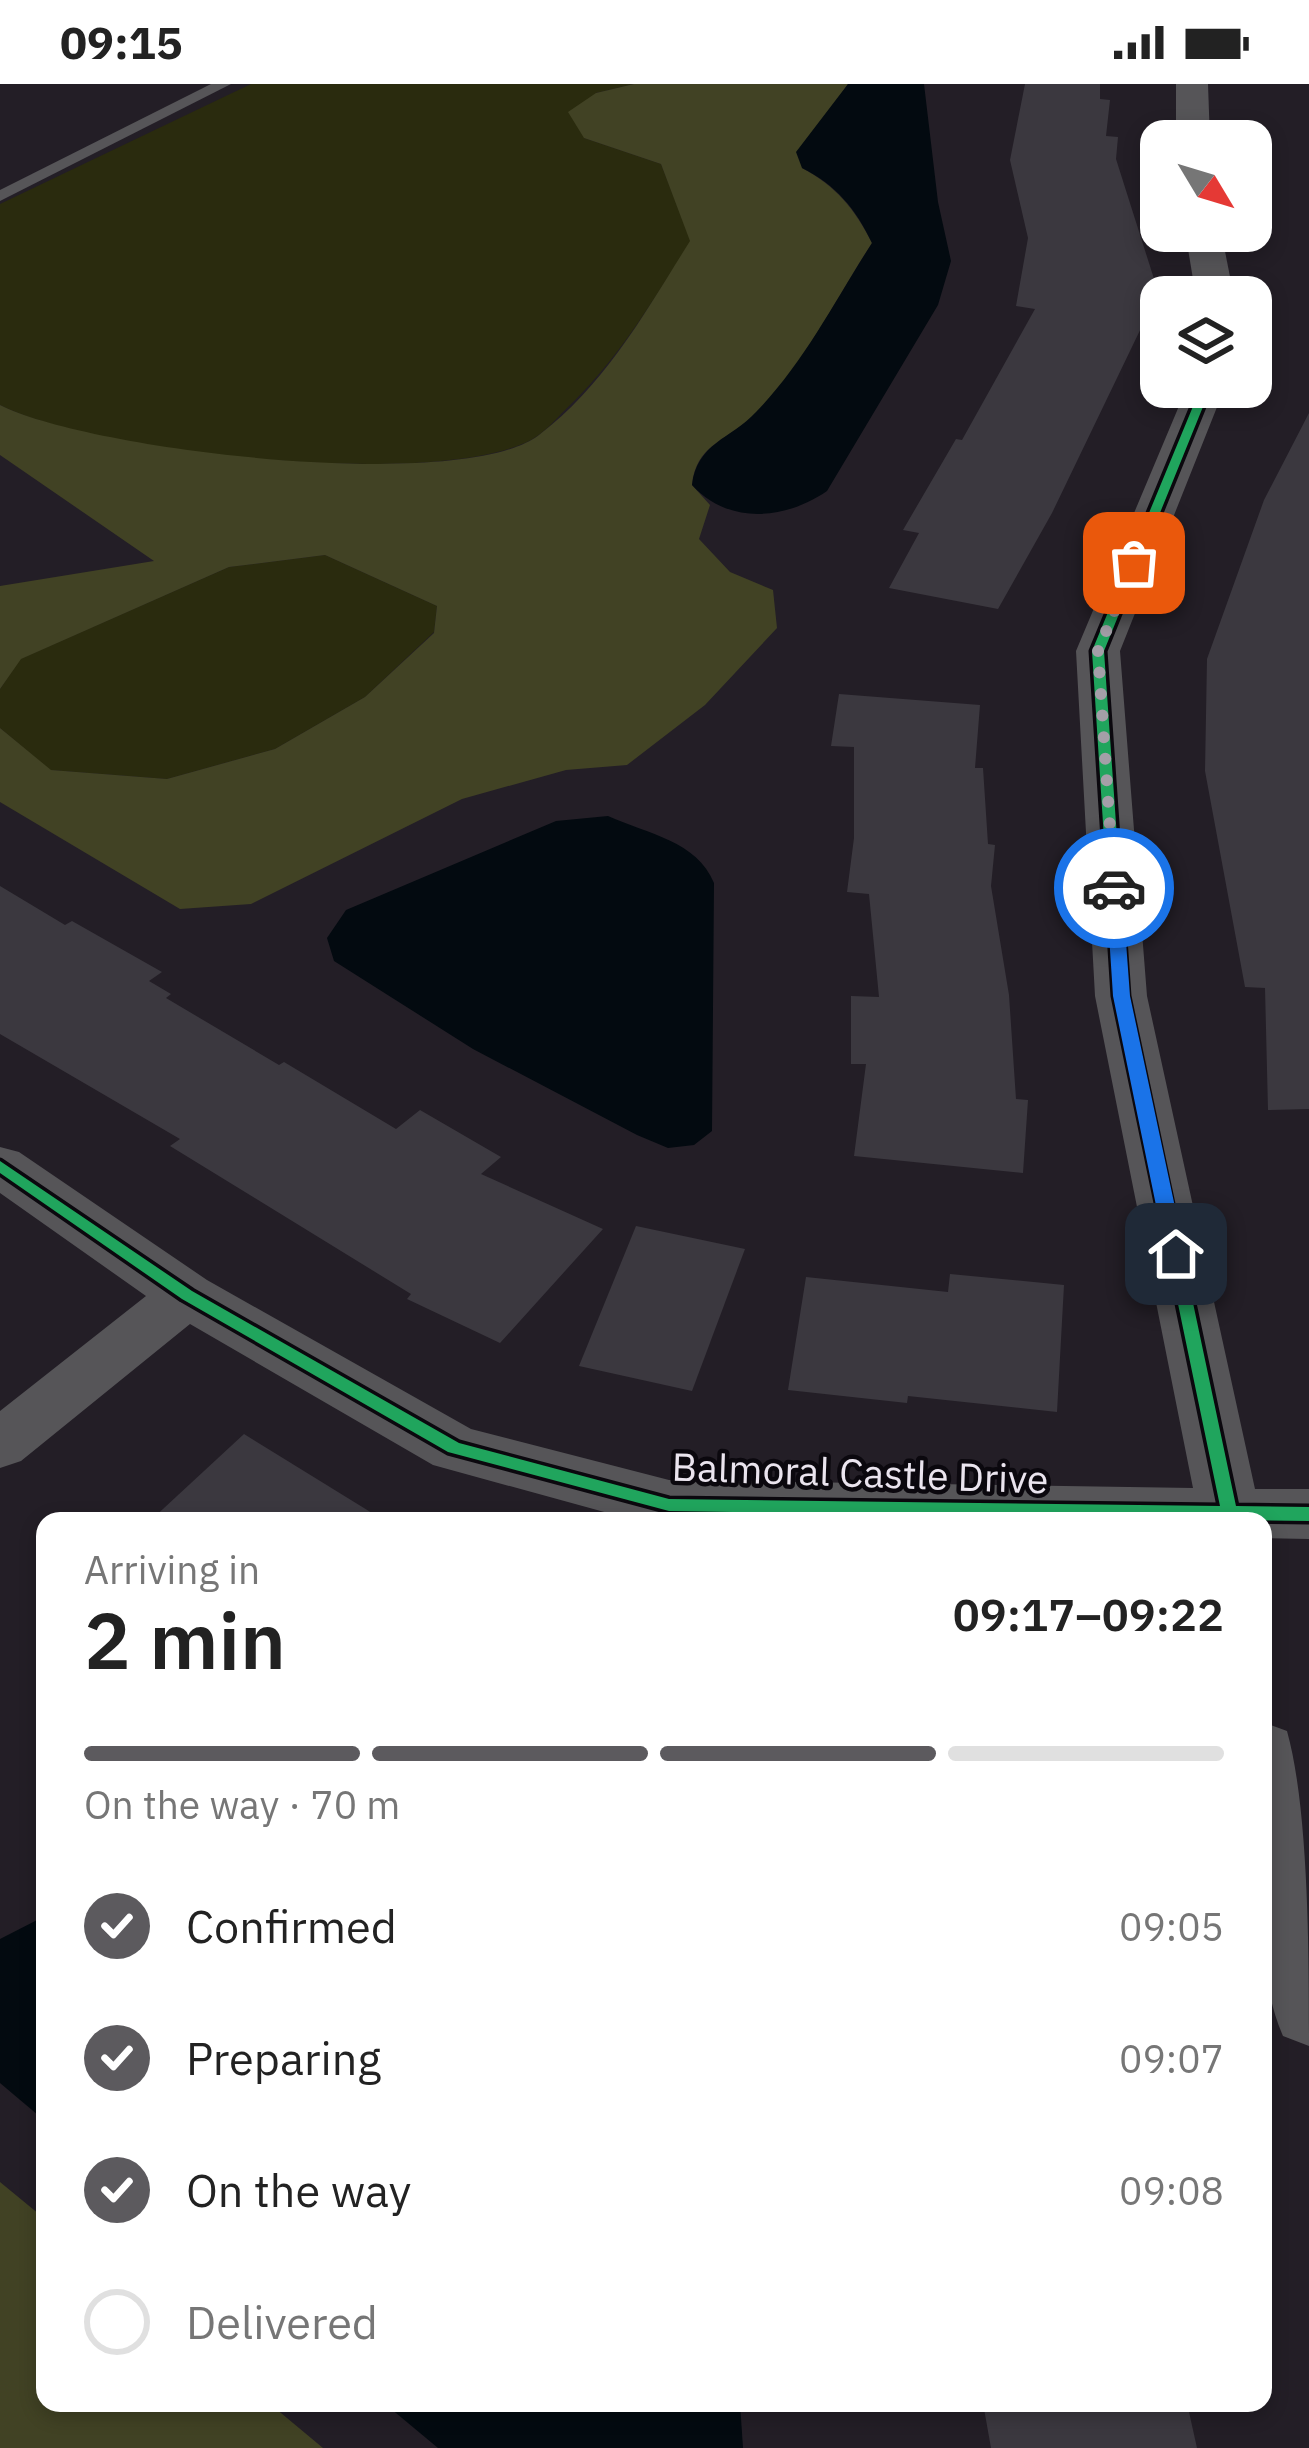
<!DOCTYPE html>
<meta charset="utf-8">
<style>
:root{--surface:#fff;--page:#f2f2f2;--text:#222;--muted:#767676;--line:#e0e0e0;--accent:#5c5a5e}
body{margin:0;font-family:"IBM Plex Sans",sans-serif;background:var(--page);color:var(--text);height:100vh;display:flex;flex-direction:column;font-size:45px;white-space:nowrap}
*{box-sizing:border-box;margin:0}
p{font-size:39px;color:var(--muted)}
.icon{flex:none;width:66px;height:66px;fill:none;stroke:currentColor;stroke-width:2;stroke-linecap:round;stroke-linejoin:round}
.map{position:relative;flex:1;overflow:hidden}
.side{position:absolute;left:36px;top:1428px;width:1236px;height:900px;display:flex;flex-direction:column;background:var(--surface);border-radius:24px;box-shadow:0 6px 18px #0003}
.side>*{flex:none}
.needle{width:78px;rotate:128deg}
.buttons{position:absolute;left:1140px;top:36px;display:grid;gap:24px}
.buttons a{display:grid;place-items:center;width:132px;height:132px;border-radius:24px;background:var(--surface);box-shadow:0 6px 18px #0003;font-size:60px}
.pin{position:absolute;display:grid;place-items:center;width:102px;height:102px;color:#fff;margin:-51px;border-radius:24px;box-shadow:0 6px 18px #0006}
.courier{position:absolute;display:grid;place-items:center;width:120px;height:120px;margin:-60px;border:9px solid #1a73e8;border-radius:50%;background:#fff;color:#222;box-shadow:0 3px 15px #0007}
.head em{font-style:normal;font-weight:600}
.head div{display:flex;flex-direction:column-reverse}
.head{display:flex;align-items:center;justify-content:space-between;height:204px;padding:0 48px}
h1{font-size:78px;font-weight:600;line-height:90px}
.bar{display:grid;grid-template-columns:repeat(4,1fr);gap:18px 12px;align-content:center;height:144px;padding:0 48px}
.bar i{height:15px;border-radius:9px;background:var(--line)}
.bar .current{background:var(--accent)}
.bar p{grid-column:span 4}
ol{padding:0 48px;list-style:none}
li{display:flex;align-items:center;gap:36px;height:132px}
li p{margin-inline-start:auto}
li .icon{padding:12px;border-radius:50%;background:var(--accent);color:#fff;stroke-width:4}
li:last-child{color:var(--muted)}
li i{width:66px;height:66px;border:6px solid var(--line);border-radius:50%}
.status{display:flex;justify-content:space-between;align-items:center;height:84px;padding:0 60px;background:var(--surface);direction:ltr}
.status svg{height:33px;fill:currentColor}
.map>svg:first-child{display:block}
</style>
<div class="status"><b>09:15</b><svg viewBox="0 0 49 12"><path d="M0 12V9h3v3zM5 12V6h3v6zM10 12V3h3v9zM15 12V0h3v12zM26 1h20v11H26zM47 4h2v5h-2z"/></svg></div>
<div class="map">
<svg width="1309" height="2364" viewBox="0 0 1309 2364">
<rect width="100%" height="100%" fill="#231e26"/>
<g fill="#2a2b0e">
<path d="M 251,0 L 634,0 L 596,9 L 584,54 L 661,80 L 691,157 C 651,219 619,275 565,326 C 555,336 544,349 531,356 C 435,406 97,370 0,321 L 0,120 Z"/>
<polygon points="325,471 437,522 434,548 365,613 275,665 167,695 50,686 0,644 0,605 20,575 229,483"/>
</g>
<g fill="#414224">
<path d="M 634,0 L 848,0 L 820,42 L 802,84 C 836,102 855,125 872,159 C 836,214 798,292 750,335 C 724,357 696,362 692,401 L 710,421 L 699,455 L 730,488 L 773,506 L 777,544 L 705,621 L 627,681 L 566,686 L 462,715 L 251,820 L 180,825 L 0,718 L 0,644 L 51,686 L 167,695 L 275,665 L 365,613 L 434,549 L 437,522 L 325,471 L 229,483 L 21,575 L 0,605 L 0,502 L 154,477 L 0,371 L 0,321 C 88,366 461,411 539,351 C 606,300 646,227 690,157 L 661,80 L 584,54 L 568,28 L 596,9 Z"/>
<polygon points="0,2098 45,2135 45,2319 269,2319 323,2364 0,2364"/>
</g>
<g fill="#030a10">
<path d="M 848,0 L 924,0 L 938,118 L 951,177 L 938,221 L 827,407 C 785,436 728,441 692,401 C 697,359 731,355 756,328 C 803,280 836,215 872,159 C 856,125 836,101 802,84 L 796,68 Z"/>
<path d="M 608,732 C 648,750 697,757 714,799 L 712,1047 L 694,1061 L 668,1064 L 637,1051 L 473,965 L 334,877 L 327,854 L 346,826 L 556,737 Z"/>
<polygon points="45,1832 45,2037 0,1999 0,1855"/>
<polygon points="384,2319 740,2319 743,2364 438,2364"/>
</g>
<g fill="#3b383f">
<polygon points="1025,0 1100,0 1100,15 1110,16 1106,52 1118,53 1116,75 1155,198 1143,240 1052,429 998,525 889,504 919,449 903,446 956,355 962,356 1035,225 1016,222 1028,154 1010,76"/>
<polygon points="1309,329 1309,1025 1268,1026 1265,904 1245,903 1205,687 1207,575 1264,416"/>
<polygon points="839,610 980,621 975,684 983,684 988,760 995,761 991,802 1009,911 1016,1015 1028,1016 1023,1089 854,1072 866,980 851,980 851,912 879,913 869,810 847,808 854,754 854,663 831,662"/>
<polygon points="0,802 65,841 72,837 162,888 149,897 171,910 166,914 279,981 284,978 396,1045 420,1026 501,1073 481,1090 603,1145 500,1259 407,1215 411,1210 170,1062 180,1055 0,950"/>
<polygon points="636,1142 745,1165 692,1307 579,1282"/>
<polygon points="950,1190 1064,1201 1057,1328 908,1312 907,1319 788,1306 806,1193 948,1208"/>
<polygon points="244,1350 385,1437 150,1437"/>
<polygon points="983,2319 1187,2319 1197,2364 991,2364"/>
</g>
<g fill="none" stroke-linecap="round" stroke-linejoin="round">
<polygon fill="#565558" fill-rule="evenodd" points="211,0 231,0 0,117 0,106"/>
<g fill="#565558" fill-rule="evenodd">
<polygon points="1176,0 1208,0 1210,57 1176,57"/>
<polygon points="1185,147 1221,147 1234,213 1196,213"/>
<polygon points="1187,303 1225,303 1120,567 1147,912 1255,1405 1309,1405 1309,1455 1263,1454 1263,1437 637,1437 433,1381 190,1240 21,1377 0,1384 0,1327 146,1212 0,1109 0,1063 19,1068 207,1196 471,1345 669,1396 1193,1404 1095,912 1076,567"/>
<path d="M 1263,1638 L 1287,1647 C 1309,1726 1309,1872 1309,1962 L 1283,1952 C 1247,1870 1263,1729 1263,1638 Z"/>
</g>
<g stroke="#0b080e" stroke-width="7">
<polygon id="cycleway" points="1201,303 1211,303 1104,567 1128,912 1236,1422 1309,1423 1309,1437 669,1427 448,1368 182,1215 0,1089 0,1077 192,1207 459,1359 669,1415 1220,1422 1114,912 1092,567"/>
</g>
<use href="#cycleway" fill="#20a55d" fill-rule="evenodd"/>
</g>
<polygon fill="#1a73e8" points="1114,798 1122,804 1130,912 1185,1170 1176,1177 1166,1170 1113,912 1106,804"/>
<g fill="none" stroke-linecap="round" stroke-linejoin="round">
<polyline stroke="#a49fa8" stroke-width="12" stroke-dasharray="0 21.6" points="1114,804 1098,567 1134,479"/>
</g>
<g text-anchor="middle" stroke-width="9" stroke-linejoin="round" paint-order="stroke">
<g font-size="39" fill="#eae4ee" stroke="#0b080e">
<text transform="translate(860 1389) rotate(2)" y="14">Balmoral Castle Drive</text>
</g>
</g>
</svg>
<div class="buttons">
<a><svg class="needle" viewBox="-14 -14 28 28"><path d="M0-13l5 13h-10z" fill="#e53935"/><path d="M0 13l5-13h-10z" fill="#767676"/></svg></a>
<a><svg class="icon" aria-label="layers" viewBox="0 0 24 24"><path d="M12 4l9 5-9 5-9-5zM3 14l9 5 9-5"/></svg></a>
</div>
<div class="pin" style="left:1134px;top:479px;background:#ea580c"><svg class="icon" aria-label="bag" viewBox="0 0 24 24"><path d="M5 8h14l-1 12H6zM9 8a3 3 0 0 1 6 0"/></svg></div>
<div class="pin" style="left:1176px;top:1170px;background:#1f2937"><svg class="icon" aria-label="home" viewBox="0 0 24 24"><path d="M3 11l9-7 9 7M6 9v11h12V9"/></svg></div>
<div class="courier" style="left:1114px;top:804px"><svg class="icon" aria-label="car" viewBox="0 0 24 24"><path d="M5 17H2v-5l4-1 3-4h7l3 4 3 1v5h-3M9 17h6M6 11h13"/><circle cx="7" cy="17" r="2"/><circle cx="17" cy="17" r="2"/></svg></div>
<section class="side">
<div class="head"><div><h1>2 min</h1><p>Arriving in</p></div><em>09:17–09:22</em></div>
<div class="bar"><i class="current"></i><i class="current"></i><i class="current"></i><i></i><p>On the way · 70 m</p></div>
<ol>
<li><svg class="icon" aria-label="check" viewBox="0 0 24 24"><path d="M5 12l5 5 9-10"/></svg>Confirmed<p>09:05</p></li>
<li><svg class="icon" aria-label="check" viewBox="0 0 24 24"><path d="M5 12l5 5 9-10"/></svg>Preparing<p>09:07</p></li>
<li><svg class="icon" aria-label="check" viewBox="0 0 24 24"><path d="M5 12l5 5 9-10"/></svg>On the way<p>09:08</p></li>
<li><i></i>Delivered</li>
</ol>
</section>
</div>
